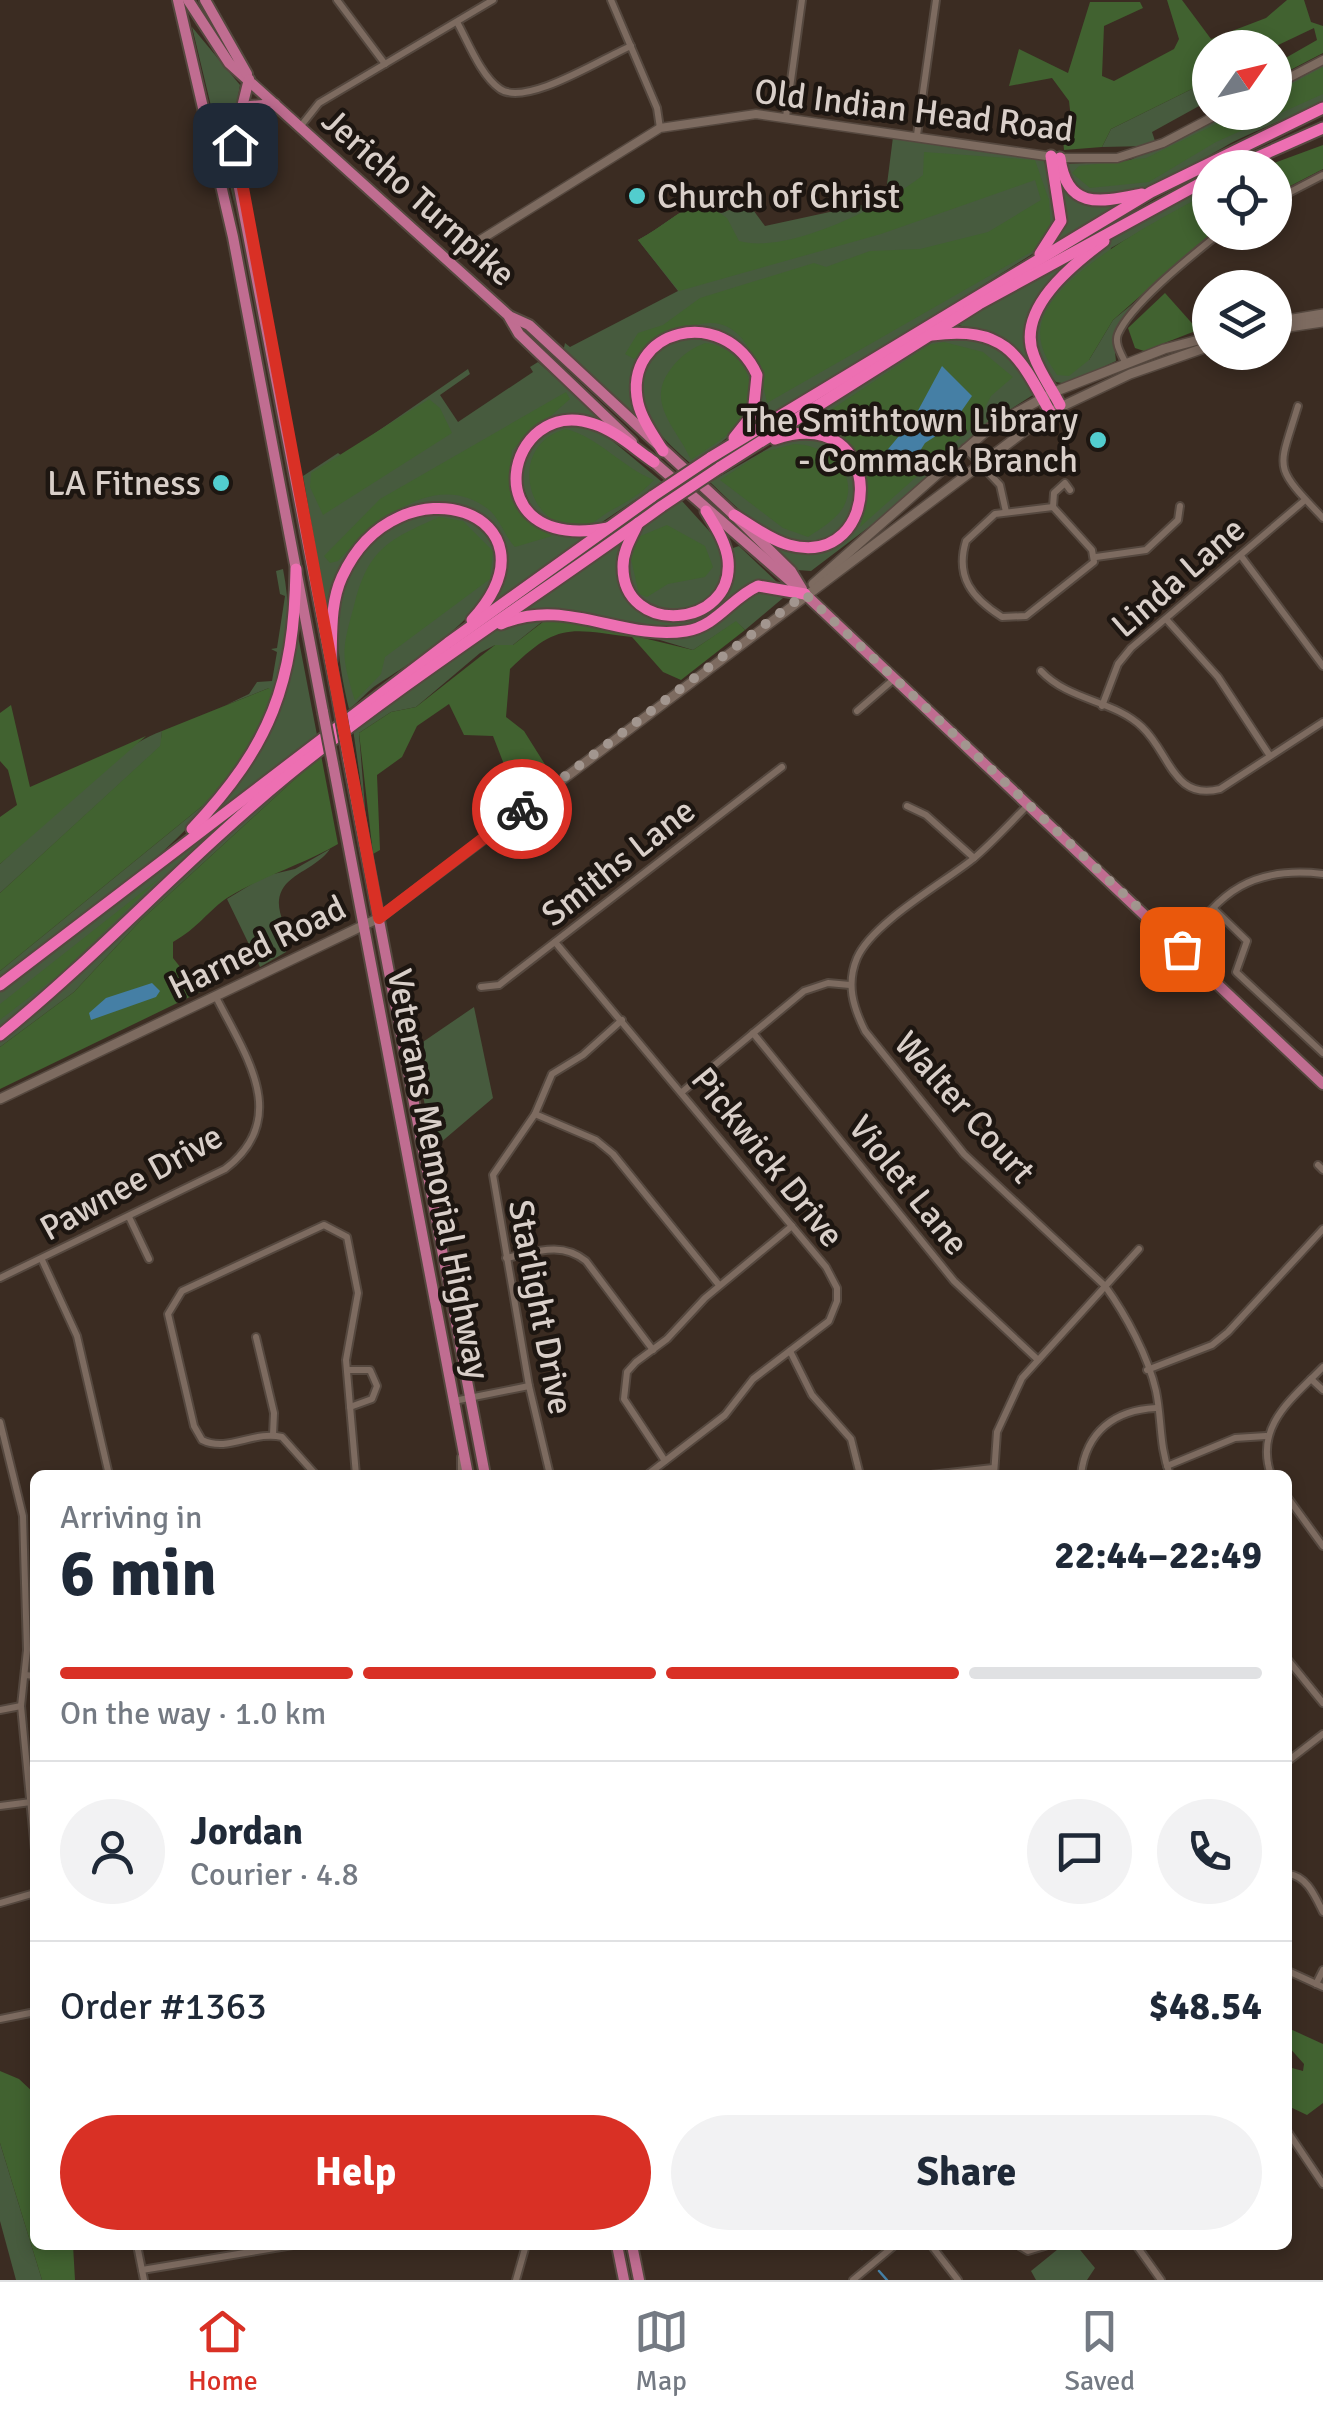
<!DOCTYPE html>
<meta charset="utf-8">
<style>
:root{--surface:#fff;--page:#f2f2f3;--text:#1f2937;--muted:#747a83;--line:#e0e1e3;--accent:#d93025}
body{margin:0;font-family:Signika,sans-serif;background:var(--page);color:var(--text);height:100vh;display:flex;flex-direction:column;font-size:38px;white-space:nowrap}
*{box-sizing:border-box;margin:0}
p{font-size:32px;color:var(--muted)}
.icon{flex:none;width:55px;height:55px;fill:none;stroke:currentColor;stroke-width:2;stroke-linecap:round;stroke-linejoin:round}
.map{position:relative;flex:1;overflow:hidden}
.sheet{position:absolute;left:30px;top:1470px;width:1262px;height:780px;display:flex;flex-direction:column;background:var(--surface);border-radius:15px;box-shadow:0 5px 15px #0003}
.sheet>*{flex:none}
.needle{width:65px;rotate:56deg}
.controls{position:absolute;left:1192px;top:30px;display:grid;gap:20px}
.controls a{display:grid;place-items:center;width:100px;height:100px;border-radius:50%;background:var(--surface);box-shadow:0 5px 15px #0003;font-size:50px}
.pin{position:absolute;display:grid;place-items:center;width:85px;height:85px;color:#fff;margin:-42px;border-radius:20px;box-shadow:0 5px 15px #0006}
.courier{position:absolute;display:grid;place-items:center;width:100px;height:100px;margin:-50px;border:8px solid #d93025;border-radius:50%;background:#fff;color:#222;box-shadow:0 2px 12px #0007}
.head em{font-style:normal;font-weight:700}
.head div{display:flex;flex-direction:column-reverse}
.head{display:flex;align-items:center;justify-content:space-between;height:170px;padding:0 30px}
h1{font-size:65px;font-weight:700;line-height:75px}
.bar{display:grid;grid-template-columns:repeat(4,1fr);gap:15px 10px;align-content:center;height:120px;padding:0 30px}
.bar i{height:12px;border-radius:8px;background:var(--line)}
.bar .active{background:var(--accent)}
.bar p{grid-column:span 4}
.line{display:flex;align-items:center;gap:25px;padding:0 30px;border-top:2px solid var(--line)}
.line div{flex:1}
.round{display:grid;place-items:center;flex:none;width:105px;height:105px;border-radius:52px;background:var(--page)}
.button{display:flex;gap:20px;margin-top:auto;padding:20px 30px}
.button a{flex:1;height:115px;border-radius:60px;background:var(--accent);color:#fff;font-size:40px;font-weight:700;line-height:115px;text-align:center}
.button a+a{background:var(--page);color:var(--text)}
.tab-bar{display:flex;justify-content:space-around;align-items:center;height:140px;border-top:2px solid var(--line);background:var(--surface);font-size:28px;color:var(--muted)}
.tab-bar a{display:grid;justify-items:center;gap:5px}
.tab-bar .active{color:var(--accent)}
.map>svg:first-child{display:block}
</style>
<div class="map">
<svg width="1323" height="2280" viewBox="0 0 1323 2280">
<rect width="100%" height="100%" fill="#3b2c22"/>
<g fill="#475b3e">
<polygon points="192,27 240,85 229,151 235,206"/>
<path d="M 1323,65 L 1323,103 C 1295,116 1265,126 1237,140 C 1191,163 1125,218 1073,187 L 1066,164 L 1128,161 L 1231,113 L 1275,112 L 1275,90 Z"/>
<polygon points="1210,80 1210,100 1152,132 1155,141 1216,113 1148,146 1102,147 1111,129"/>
<path d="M 893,137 L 1044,160 L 1058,216 L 1037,251 L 736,440 C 745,428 757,416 760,401 C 771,355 719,315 677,331 C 662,336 649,357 638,369 L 642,423 L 563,352 L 565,343 L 570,347 L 678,291 L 638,240 C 661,228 678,211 702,201 L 721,213 L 748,203 L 765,226 L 885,200 Z"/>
<polygon points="1055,163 1070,193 1130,198 1053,245 1063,228"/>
<path d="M 1210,183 L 1210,192 L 1111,248 L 1089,360 L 1113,320 L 1158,283 L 1113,334 L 1116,361 L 1067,384 L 1056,382 C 977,297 1151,215 1210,183 Z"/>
<polygon points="1099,240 1073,261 1027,329 1047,389 1043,389 1012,345 993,334 954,324"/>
<path d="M 953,335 C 997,336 1014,359 1036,393 L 989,423 L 894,508 L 811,571 L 797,570 L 764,539 L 831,544 L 865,491 L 863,473 L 851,452 L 835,438 L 779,434 L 934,341 Z"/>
<path d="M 714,336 C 724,345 743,355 750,367 C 774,412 721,444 690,463 C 662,438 625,406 648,365 C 653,355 663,342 675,339 C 687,336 702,337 714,336 Z"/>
<polygon points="538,362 611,427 588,417 552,420 512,471 535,523 569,537 589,534 484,611 500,588 503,572 491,526 477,512 445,502 424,505 355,550 328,620 303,476 338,453 342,456 468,369 470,374 440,395 458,422 533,372 530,367"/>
<path d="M 564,423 L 597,428 L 662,482 L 596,526 L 541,520 C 510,480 515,443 564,423 Z"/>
<path d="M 819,439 C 892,480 842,565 783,540 C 755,527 732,503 710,482 L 783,440 Z"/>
<path d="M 682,501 L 721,544 L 722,581 C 681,648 595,590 637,532 C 646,519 669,510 682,501 Z"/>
<path d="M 446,509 C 568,561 438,647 378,684 C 368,690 359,702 349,709 C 334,648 321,553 401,521 C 415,516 431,513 446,509 Z"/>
<polygon points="633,528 625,589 660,618 713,606 730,549 739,546 779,584 763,581 703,623 668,629 566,611 510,616"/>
<path d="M 283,569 C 321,759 135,880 0,976 L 0,971 L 201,807 L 269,688 L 226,705 L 249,694 L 257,682 L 272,681 L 277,652 L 271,649 L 277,648 L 285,596 L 280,594 L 276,571 Z"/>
<polygon points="760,590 783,598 745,630 736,622 693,650 630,631 543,621 513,645 495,645 480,653 416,707 391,712 359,733 366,820 353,729 499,628 546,616 668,636 733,607"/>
<polygon points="298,636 317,735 200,825 262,749 280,711"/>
<path d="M 162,731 L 161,746 L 0,893 L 0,864 C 41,826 111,749 162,731 Z"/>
<polygon points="321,755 140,921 74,992 0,1047 0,1041 63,989 236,823"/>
<polygon points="249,802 0,1029 0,991"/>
<path d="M 330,849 C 318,867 291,873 282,890 C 271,911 293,930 286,952 L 260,967 L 227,899 L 265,876 L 295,869 Z"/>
<polygon points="474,1007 493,1098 433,1149 414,1048"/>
<polygon points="0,2143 42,2280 16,2280 0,2221"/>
<polygon points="1063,2245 1076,2245 1095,2268 1087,2280 1036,2280 1031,2271"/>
</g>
<g fill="#416230">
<polygon points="1167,0 1182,0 1211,39 1266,18 1287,0 1304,0 1311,22 1323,26 1323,53 1275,78 1275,64 1317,40 1314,28 1274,47 1210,48 1210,80 1111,129 1102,147 1064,150 1062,129 1071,119 1069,101 1052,78 1009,86 1019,49 1068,73 1090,2 1140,2 1143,8 1104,26 1102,76 1114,81 1174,49 1179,39"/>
<polygon points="1323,67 1323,94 1216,142 1149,182 1090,188 1072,173 1079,166 1146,158 1239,113 1275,112 1275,93"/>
<polygon points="1323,145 1323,169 1275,194 1275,168 1263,167"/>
<path d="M 924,152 L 1035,160 L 1049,200 L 1051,230 L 1033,251 L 767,403 C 747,307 709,304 634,359 L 625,354 L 638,333 L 663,325 L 700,298 L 814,263 L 826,267 L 870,251 L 920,249 L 988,232 L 1041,200 L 1035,180 L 881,234 L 679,291 L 638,240 C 661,228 678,211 702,201 L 727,218 L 739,241 C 787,255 885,206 923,175 Z"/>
<path d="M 1210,192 L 1212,233 L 1113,320 L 1089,360 L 1069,376 L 1057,375 C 1047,360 1037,344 1041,325 C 1052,272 1166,216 1210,192 Z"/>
<polygon points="1165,293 1198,330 1144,351 1135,348 1128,328"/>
<path d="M 944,342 L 983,352 L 1013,377 L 991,396 L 978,422 L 860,527 C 878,470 866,452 814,425 L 817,419 L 929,345 Z"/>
<path d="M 705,343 C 746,348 766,393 737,426 C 725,439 706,449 691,460 C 678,430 647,405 668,373 C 677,359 689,349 705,343 Z"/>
<path d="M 566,392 L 570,399 L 512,450 C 507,496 513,511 552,536 L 515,547 C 505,537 499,517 488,509 C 435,468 373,523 338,561 L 330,563 L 324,556 L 380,499 Z"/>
<polygon points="429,399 440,408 452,433 323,515 310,487 311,473"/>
<path d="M 566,429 C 598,437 622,467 654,480 C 639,496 628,501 610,511 C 601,516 593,525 583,526 C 528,535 504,445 566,429 Z"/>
<path d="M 794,444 C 824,444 861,471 844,506 C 837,519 820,529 808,537 L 783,528 L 720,480 L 763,452 Z"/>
<path d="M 439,517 L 463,521 L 493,551 L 490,579 L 385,657 L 381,674 L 355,701 C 340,652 342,650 355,602 C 369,548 390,539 439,517 Z"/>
<polygon points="667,525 705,546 713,567 705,577 668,584 647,597 639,594 631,559 638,537"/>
<path d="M 565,619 L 693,650 L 736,621 L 745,630 L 681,680 L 663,672 L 632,637 C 569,629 558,622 510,669 L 506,717 L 524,731 L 551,774 L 517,798 L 493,736 L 464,735 L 449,704 L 417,726 L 402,757 L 377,775 L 380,850 L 373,854 L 359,733 L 391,712 L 416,707 L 495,645 L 513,645 L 544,621 Z"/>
<polygon points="269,688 277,696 239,766 201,807 0,971 0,893 160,746 162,731"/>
<polygon points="11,705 30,787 146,736 0,864 0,817 17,805 8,770 0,761 0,713"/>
<path d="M 321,755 L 338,844 C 302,865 263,876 227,898 C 209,910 198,928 173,942 L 173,958 L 200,992 L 0,1089 L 0,1047 L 74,992 L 140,921 Z"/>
<polygon points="161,877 61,973 0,1020 0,1004"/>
<polygon points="1288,2028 1323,2044 1323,2103 1307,2115 1288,2106 1288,2077 1292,2068 1303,2071 1304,2064 1288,2046"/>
<polygon points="0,2071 19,2079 35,2094 35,2245 73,2245 75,2280 42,2280 0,2143"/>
</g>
<g fill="#457fa5">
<polygon points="942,366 972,396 951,426 925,443 910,467 884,454 914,418"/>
<polygon points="152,983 160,991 156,997 91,1020 89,1013 106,998"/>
</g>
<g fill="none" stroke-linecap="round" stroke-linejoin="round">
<g stroke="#457fa5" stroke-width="2.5">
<polyline points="860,2245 862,2249"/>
<polyline points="879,2271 887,2280"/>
</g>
<g stroke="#55483f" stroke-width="10">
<g id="minor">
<polyline points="337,0 385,64"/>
<polyline points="611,0 657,108 660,128"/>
<path d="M 457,22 C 468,42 481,76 500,89 C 526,107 601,59 631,46"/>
<polyline points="786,117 802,0"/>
<polyline points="300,127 319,103 493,0"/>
<polyline points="917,135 936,0"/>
<polyline points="1275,200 1323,175"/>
<path d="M 1126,364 C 1122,355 1114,344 1118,334 C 1131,303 1195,253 1221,232"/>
<path d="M 1298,406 C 1278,472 1272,464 1323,518"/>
<polyline points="965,448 1000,485 1006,512"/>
<path d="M 1053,507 L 1092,550 L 1094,562 L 1026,616 L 1002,617 C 972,598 955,577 966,541 L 995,514 Z"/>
<polyline points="1053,507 1054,493 1065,483 1070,490"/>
<polyline points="1241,556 1323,666"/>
<polyline points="1096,557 1146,550 1178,520 1180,506"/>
<polyline points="1166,619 1218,677 1270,756"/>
<path d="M 1041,671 C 1069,701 1114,700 1142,727 C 1170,753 1173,801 1220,789 L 1323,722"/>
<polyline points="1102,706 1118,664 1131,648 1305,500"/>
<polyline points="857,711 894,679"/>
<path d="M 1028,805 C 1010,823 993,842 973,859 C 943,883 872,923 857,958 C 846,984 853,1007 865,1031 L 964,1154 L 1105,1286 C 1126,1315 1148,1356 1156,1391 C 1162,1420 1159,1446 1170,1475"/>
<polyline points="907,806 926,815 974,858"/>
<polyline points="1215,910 1247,941 1236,972 1323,1053"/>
<polyline points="555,942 826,1267 837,1288 837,1301 829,1321 753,1379 725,1415 647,1475"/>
<path d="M 1182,949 C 1218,890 1255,866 1323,874"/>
<polyline points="481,987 499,985 782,767"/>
<polyline points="753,1033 954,1281 1037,1359"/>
<polyline points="682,1092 804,991 828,983 850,985"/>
<polyline points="535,1114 596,1140 613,1154 719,1285"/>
<polyline points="1318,1165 1323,1170"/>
<polyline points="129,1217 149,1259"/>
<path d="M 506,1258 C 536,1252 561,1241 586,1261 L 653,1350"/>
<polyline points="42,1260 77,1336 109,1475"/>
<path d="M 0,1278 L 225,1169 C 292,1118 245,1055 216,997"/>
<polyline points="256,1337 274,1413 273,1435"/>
<polyline points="790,1351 812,1395 851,1439 860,1475"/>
<polyline points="347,1370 370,1370 377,1386 372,1399 350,1407"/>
<polyline points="1147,1370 1212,1345 1228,1332 1323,1229"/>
<polyline points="1311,1379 1323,1390"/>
<polyline points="454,1401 529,1386"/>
<polyline points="0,1422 23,1516 27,1650 21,1706 35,1850"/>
<polyline points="665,1461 624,1399 627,1372 636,1362 667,1339 705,1298 792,1226"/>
<polyline points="1167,1466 1235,1438 1266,1436"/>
<path d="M 316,1475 L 282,1437 C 254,1430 228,1453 202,1440 L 194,1426 L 168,1314 L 182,1291 L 324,1225 L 347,1237 L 358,1293 L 346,1360 L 356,1475"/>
<polyline points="461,1475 461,1457"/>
<polyline points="550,1475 529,1386 493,1175 535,1114 552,1074 583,1055 622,1020"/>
<polyline points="931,1475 993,1468"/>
<polyline points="994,1475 997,1432 1022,1378 1139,1249"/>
<path d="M 1081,1475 C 1086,1431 1115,1410 1156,1408"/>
<path d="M 1271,1475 C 1254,1426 1292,1399 1323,1367"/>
<polyline points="1288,1498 1323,1546"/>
<polyline points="1288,1660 1323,1703"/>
<polyline points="25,1675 35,1676"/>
<polyline points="0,1710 21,1706"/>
<polyline points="1288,1761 1323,1734"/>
<polyline points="0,1806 31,1802"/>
<path d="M 1288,1874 C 1307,1876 1315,1896 1323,1912"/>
<polyline points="0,1903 35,1893"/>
<polyline points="1288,1971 1323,1987"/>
<polyline points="1316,1984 1323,1970"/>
<polyline points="0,2019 35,2012"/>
<polyline points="1288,2132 1323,2184"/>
<polyline points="137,2245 144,2280"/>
<polyline points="931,2245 958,2280"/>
<polyline points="1018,2245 1028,2251 1048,2245"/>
<polyline points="1136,2245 1161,2280"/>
<polyline points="142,2270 293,2245"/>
<polyline points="516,2280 526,2245"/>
<polyline points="853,2280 895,2245"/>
</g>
</g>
<g stroke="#55483f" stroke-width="11">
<g id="tertiary">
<polyline points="1275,85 1323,60"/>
<polyline points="448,260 660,128 756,114 1060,158 1117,158 1163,143 1222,112"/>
</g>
</g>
<g stroke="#55483f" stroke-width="12">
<g id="secondary">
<polyline points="1275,322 1323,314"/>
<polyline points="1275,329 1323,322"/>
<polyline points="813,584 992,426 1054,392 1164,349 1210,337"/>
<polyline points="0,1099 379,918 1050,412 1130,374 1210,346"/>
</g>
</g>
<g stroke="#55483f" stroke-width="14">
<g id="primary">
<polyline points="178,0 233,237 323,712"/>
<polyline points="188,0 229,63 508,315 519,334 632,442"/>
<polyline points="205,0 247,74"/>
<polyline points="249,79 236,131 239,188 338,701"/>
<polyline points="240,116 250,106 275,104"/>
<polyline points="509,316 529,325 734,515 791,571 802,589"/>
<polyline points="648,457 805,594 1323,1084"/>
<polyline points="348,758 485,1475"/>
<polyline points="333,764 468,1475"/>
<polyline points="617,2245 624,2280"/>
<polyline points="632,2245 639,2280"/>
</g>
</g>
<g stroke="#55483f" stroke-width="15">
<g id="motorway">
<path d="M 1060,158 C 1067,211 1101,202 1142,194"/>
<polyline points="1233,168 1323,128"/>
<polyline points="1040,254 1061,221 1051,156"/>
<path d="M 932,335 C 1005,326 1018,353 1050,412"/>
<path d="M 1060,405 C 1052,389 1040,373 1034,356 C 1015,310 1072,265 1104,241"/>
<path d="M 663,451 C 654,436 642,420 638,403 C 622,329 724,303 757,375 L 753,414 L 734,438"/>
<polyline points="710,458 1151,192 1323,108"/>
<polyline points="719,468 979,304 1210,178"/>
<path d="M 734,515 C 751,525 770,540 789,545 C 884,571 889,401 775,439"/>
<path d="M 638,523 C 632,537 623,550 623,566 C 622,637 735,629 728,560 C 726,542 715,526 706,511"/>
<path d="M 608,528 C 470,554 506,393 594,424 C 616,431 635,449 654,462"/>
<path d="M 501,624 C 565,596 622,641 686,631 C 717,626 731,598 758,586 L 805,594"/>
<path d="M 331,661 C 332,634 330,603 342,577 C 398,454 569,514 472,620"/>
<path d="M 192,829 C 271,745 294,684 296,569"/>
<polyline points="0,985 448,643 653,496"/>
<path d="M 0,1035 C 100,954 187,858 287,776 C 406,679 538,596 662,506"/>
</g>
</g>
<use href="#minor" stroke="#7d6b60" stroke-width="6"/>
<use href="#tertiary" stroke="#7d6b60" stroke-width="8"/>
<use href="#secondary" stroke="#7d6b60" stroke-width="9"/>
<use href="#primary" stroke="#c06d91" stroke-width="10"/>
<use href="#motorway" stroke="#ed6fb2" stroke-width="11"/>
<g stroke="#55483f" stroke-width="14" stroke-linecap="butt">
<g id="primary-bridge">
<polyline points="338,701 348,758"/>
<polyline points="323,712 333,764"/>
</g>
</g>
<g stroke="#55483f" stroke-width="15" stroke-linecap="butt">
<g id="motorway-bridge">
<polyline points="653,496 710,458"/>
<polyline points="662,506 719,468"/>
</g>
</g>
<use href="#primary-bridge" stroke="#c06d91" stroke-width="10"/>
<use href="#motorway-bridge" stroke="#ed6fb2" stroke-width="11"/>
</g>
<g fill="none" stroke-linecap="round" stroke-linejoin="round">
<polyline stroke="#a2968f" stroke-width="10" stroke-dasharray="0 18" points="522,809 805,594 1182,949"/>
<polyline stroke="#d93025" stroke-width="12" points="235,145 379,918 522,809"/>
</g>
<g fill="#52cdce" stroke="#1d1611" stroke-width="4">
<circle cx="637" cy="196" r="10"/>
<circle cx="1098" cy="440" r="10"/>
<circle cx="221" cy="483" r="10"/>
</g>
<g text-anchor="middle" stroke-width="9" stroke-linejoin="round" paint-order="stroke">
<g font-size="35" fill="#d9cfc9" stroke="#1d1611">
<text transform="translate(914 110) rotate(7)" y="12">Old Indian Head Road</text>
<text transform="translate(419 197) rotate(42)" y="12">Jericho Turnpike</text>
<text transform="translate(1178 577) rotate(-41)" y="12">Linda Lane</text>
<text transform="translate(618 862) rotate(-38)" y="12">Smiths Lane</text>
<text transform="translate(257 947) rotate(-26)" y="12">Harned Road</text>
<text transform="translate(965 1107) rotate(48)" y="12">Walter Court</text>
<text transform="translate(768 1157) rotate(51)" y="12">Pickwick Drive</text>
<text transform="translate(439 1174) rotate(79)" y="12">Veterans Memorial Highway</text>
<text transform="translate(131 1182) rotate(-29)" y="12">Pawnee Drive</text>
<text transform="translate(909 1185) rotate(51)" y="12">Violet Lane</text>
<text transform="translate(541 1307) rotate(79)" y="12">Starlight Drive</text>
</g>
<g font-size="35" fill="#d9cfc9" stroke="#1d1611" text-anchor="end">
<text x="657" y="208" text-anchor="start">Church of Christ</text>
<text x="1078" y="432">The Smithtown Library<tspan x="1078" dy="40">- Commack Branch</tspan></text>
<text x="201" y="495">LA Fitness</text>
</g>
</g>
</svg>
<div class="controls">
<a><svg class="needle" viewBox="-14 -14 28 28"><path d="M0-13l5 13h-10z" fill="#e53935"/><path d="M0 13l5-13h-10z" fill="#747a83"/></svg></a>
<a><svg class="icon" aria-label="locate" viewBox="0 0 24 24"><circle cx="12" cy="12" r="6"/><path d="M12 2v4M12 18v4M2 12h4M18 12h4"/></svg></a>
<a><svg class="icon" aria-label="layers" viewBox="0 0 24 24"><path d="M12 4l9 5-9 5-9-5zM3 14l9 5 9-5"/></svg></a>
</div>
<div class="pin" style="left:1182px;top:949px;background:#ea580c"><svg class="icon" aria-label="bag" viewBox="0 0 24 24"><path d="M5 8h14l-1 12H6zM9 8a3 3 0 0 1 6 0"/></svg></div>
<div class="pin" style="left:235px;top:145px;background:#1f2937"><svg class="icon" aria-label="home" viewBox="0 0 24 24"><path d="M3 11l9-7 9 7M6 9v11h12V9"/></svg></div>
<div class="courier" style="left:522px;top:809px"><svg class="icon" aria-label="bike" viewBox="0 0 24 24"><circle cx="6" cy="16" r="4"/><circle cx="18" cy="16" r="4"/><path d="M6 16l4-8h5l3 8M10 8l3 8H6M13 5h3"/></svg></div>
<section class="sheet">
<div class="head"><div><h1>6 min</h1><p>Arriving in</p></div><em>22:44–22:49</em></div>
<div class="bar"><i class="active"></i><i class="active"></i><i class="active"></i><i></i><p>On the way · 1.0 km</p></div>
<div class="line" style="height:180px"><a class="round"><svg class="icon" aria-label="person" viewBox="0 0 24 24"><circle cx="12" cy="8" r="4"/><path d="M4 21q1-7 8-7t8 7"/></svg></a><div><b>Jordan</b><p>Courier · 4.8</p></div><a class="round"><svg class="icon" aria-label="chat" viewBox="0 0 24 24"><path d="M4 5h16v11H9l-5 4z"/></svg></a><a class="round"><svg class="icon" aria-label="phone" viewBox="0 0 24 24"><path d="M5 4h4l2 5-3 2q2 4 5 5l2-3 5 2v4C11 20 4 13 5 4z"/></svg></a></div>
<div class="line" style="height:130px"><div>Order #1363</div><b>$48.54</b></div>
<div class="button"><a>Help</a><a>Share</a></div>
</section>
</div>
<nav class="tab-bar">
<a class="active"><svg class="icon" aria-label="home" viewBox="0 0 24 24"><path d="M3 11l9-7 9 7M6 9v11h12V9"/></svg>Home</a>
<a><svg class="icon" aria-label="map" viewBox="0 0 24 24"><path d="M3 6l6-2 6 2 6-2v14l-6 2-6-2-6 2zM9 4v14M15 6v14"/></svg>Map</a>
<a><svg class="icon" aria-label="saved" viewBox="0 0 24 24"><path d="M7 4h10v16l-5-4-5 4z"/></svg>Saved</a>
</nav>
